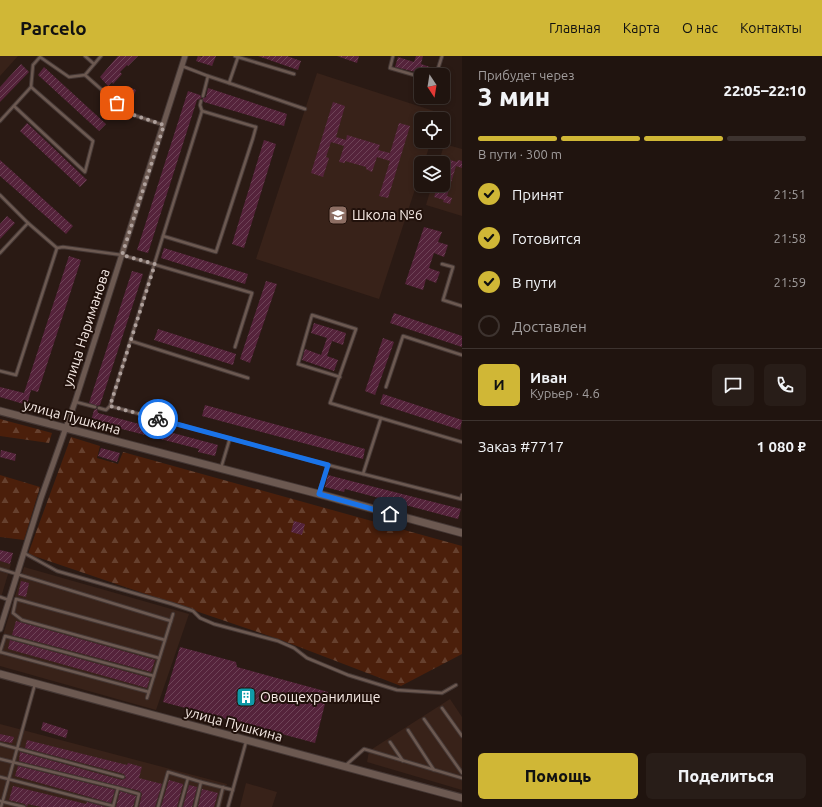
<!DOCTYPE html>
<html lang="ru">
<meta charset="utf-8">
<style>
:root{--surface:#20140f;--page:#281d18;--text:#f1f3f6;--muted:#a29e9e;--line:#3d332f;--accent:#d0b736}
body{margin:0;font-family:Ubuntu,sans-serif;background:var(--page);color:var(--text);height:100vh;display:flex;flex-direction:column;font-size:15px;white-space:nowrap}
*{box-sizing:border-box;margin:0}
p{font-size:13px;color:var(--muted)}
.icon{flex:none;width:22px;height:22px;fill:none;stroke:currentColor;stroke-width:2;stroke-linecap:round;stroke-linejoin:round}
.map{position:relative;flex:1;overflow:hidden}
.details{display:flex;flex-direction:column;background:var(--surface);width:360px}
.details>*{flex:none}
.needle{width:26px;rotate:168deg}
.fabs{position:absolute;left:414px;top:12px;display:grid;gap:8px}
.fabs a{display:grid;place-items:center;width:36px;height:36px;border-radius:6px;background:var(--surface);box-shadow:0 2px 6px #0003,0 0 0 1px var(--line);font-size:20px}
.pin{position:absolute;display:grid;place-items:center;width:34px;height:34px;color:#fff;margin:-17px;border-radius:8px;box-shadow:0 2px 6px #0006}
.courier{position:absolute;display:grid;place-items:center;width:40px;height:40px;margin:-20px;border:3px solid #1a73e8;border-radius:50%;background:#fff;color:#222;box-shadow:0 1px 5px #0007}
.head em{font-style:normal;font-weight:800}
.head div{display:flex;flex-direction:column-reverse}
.head{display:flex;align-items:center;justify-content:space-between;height:68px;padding:0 16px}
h1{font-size:26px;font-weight:800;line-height:30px}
.bar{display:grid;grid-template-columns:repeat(4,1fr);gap:6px 4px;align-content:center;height:48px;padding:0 16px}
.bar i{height:5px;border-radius:3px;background:var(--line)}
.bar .selected{background:var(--accent)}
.bar p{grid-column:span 4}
.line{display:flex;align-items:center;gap:10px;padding:0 16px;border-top:1px solid var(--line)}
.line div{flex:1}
.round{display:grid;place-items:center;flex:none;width:42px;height:42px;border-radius:6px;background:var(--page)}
ol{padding:0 16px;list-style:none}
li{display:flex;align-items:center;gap:12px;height:44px}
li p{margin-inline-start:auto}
li .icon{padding:4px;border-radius:50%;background:var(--accent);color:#111;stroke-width:4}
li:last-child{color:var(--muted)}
li i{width:22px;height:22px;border:2px solid var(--line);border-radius:50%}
.primary-button{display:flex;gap:8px;margin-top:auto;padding:8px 16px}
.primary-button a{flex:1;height:46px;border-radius:6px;background:var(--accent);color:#111;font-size:16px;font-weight:800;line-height:46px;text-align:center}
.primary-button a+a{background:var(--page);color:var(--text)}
header{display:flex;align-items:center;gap:24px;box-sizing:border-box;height:56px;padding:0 20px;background:var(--accent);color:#111}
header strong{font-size:19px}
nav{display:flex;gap:22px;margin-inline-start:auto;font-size:14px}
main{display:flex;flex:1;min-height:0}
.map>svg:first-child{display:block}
</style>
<header>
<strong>Parcelo</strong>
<nav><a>Главная</a><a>Карта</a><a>О нас</a><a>Контакты</a></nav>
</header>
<main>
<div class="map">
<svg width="462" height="751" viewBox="0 0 462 751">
<defs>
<pattern id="forest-firs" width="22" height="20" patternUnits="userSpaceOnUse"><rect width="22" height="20" fill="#4b1f0b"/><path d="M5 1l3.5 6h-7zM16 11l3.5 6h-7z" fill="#66402e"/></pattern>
<pattern id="building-hatch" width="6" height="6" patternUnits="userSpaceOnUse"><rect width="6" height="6" fill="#55233b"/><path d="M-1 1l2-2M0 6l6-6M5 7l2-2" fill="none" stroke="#6e4357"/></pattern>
</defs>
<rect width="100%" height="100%" fill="#2a1a14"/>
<g fill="#382219">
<polygon points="0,0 18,0 0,20"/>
<polygon points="317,17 440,57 438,63 421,63 421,85 431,85 424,107 421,107 421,115 379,243 256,203"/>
<polygon points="444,88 462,93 462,160 426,149 432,129 443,129 443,107 439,107"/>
<polygon points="0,505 11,508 0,545"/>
<polygon points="24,511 189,558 156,654 0,610 0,589"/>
<polygon points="450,643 462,661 462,734 367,706 369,695"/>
<polygon points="0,668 227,728 221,751 0,751"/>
<polygon points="246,727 277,736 272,751 240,751"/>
</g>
<g fill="url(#forest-firs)">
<polygon points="0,363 52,377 49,387 0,380"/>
<polygon points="71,381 100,390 97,402 118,408 123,396 462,490 462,598 401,630 281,584 28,498"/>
<polygon points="0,419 40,431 24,484 0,481"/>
</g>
<g fill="url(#building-hatch)">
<polygon points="118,0 138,0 128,10 127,9 120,16 122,18 113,28 112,26 108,30 100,21"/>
<polygon points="198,0 202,1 202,0 216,0 212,10 196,5"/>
<polygon points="258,0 287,0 301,5 298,14"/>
<polygon points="337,0 359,0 357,7"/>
<polygon points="416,0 423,0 421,8 430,11 428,19 395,11 398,1 414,6"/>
<polygon points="21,8 29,16 0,46 0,31"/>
<polygon points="44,11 106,68 99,75 38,19"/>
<polygon points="126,30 136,34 132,43 123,40"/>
<polygon points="208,32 287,58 284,70 204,46 202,43 206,41"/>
<polygon points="188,35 200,39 202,42 197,44 148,197 137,194"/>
<polygon points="333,46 345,50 336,81 346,84 347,79 380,89 378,94 390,97 399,67 410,70 388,142 379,140 390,105 377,101 372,116 366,113 366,111 345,105 345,107 339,106 344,90 331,86 326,101 329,102 323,121 311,117"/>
<polygon points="27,67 87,124 80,131 20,75"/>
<polygon points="264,84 276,88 244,192 232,188"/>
<polygon points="447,103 457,106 458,104 462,105 462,112 456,110 447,140 452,142 450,148 443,146 444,144 434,141 438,129 443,129 443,115"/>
<polygon points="0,104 73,170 66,178 0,120"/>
<polygon points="7,160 15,167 0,183 0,168"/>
<polygon points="424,171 442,176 438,186 448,189 444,201 434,197 429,212 440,216 436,227 426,223 423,234 405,228"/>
<polygon points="164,192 248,218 245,228 161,202"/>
<polygon points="69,200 81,204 38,336 31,334 27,349 0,341 0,331 24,337"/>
<polygon points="132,215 143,218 100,349 97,350 89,347"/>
<polygon points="266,225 277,228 250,307 240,303"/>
<polygon points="394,257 462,280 462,291 390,267"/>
<polygon points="314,267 346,277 343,289 332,285 327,300 338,304 334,315 302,304 305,293 321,299 327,282 311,277"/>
<polygon points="158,273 236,298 233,309 154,284"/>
<polygon points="383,282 394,286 375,339 365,335"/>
<polygon points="383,338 462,364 460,374 380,348"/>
<polygon points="205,349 365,393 363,403 202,360"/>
<polygon points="97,353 98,357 218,389 215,400 198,396 199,393 91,365 94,354"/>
<polygon points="101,392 120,397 117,406 98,400"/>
<polygon points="1,394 16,398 15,405 0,401"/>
<polygon points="328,419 347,424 461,453 458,463 345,433 344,436 325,431"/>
<polygon points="294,465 305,468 302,479 291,476"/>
<polygon points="0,494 13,497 10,508 0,505"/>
<polygon points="21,525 29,527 26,541 18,539"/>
<polygon points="16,565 155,604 151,616 12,579"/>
<polygon points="10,584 150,622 147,632 8,593"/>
<polygon points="180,591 236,606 237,611 328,636 315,687 163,646"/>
<polygon points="43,666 68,674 66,682 41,674"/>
<polygon points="0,678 14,681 12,687 0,685"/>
<polygon points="27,684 127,709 128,707 142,711 139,722 162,728 155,751 139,751 142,738 140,735 19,705 20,696 122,724 126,722 124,718 25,692"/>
<polygon points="18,710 115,734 111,747 15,720"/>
<polygon points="169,724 183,728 177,751 161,751"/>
<polygon points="189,729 197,731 192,751 183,751"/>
<polygon points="13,730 86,748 87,746 106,751 41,751 28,748 27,751 25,748 9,744"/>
<polygon points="202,733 218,737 214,751 198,751"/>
<polygon points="120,735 136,740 133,751 116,751"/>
</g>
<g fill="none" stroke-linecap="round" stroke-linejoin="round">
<g stroke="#443734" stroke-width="4.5">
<g id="lane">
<polyline points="85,0 94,8"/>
<polyline points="101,0 85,19 128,57 163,69"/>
<polyline points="393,0 390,12 421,21"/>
<polyline points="238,1 294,18"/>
<polyline points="182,10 208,20 203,40"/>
<polyline points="436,19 442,0"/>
<polyline points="208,20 229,27 238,1 235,0"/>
<polyline points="229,27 305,53"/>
<polyline points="14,50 85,116 93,85 31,31"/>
<polyline points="0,65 31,31 33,9 40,1 69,21 85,19"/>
<polyline points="0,139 28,167 0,197"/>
<polyline points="28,167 57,192"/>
<polyline points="163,180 216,196 253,82 256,71 202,55"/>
<polyline points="442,208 453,211 443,244 462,250"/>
<polyline points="131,285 248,322"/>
<polyline points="0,315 16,319 57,192 63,191 122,199 252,237 235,291"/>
<polyline points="340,321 298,308 312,259 356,273 330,347 462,386"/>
<polyline points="386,331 403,280 462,299"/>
<polyline points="76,346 95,351"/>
<polyline points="110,350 202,55 200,49 201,45"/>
<polyline points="99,352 106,354 110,350 328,409 319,437"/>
<polyline points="328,409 461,443 462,439"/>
<polyline points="221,412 230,382"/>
<polyline points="363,418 381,362"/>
<polyline points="24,497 57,515 172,548 193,555 200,562 214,568 278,585 294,592 307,602 348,619 397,634 442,637 456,629"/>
<polyline points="0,513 171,565"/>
<polyline points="0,541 9,544"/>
<polyline points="0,596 5,580 154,620"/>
<polyline points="0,596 149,636"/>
<polyline points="159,602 22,564 13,557 16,543 165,584"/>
<polyline points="147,642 173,558"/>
<polyline points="442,652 462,680"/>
<polyline points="424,663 462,717"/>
<polyline points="408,674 434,714"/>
<polyline points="390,686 403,705"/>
<polyline points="0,688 123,721"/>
<polyline points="0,703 118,732"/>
<polyline points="346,709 364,693 462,722"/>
<polyline points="0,721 113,750"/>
<polyline points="0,745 24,751"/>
<polyline points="1,751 35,628"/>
<polyline points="113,751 118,732 139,738 136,751"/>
<polyline points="158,751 168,716 188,722"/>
<polyline points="180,751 188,722 201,726"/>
<polyline points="195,751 201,726 233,734"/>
<polyline points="218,751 223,731"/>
<polyline points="228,751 246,686"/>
</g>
</g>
<g stroke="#443734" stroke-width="7">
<polyline id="street" points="0,573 41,442 75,346 185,0"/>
</g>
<g stroke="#443734" stroke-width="9">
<g id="secondary">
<polyline points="0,355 319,438 462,477"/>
<polyline points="0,618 462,742"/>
</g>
</g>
<use href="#lane" stroke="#6c5951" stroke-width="2.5"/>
<use href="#street" stroke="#6c5951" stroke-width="5"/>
<use href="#secondary" stroke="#6c5951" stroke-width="7"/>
</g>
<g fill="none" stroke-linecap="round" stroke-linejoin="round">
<polyline stroke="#afa19c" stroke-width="4" stroke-dasharray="0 7.2" points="117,47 128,57 164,69 122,199 155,208 110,350 158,363"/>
<polyline stroke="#1a73e8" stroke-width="5" points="158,363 328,409 319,438 390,458"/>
</g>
<defs>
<g id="school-square" transform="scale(1)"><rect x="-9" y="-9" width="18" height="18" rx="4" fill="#8d6e63" stroke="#21110b"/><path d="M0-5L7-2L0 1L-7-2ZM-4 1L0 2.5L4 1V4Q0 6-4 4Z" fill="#fff"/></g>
<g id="building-square" transform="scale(1)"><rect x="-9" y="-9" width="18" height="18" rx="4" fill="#0f9aa8" stroke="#21110b"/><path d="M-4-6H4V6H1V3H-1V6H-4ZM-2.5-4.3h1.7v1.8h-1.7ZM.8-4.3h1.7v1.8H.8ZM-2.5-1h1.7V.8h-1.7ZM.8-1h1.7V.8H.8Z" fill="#fff"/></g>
</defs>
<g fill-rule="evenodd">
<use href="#school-square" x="338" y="159"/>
<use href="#building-square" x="246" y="641"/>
</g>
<g text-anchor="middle" stroke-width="4" stroke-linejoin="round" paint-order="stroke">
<g font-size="14" fill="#f6eae5" stroke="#21110b" text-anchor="start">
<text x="352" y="164">Школа №6</text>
<text x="260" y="646">Овощехранилище</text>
</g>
<g font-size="14" fill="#f6eae5" stroke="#21110b">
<text transform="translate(86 272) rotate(-72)" y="5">улица Нариманова</text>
<text transform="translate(72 361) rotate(15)" y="5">улица Пушкина</text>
<text transform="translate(234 668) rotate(15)" y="5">улица Пушкина</text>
</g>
</g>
</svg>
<div class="fabs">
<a><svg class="needle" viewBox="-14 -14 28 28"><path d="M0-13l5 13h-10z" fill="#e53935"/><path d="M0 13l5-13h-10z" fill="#a29e9e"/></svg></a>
<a><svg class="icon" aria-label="locate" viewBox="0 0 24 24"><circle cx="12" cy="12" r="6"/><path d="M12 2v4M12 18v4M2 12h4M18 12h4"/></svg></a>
<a><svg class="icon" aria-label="layers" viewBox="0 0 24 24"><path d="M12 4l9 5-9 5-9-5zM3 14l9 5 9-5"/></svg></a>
</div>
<div class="pin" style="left:117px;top:47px;background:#ea580c"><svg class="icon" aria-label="bag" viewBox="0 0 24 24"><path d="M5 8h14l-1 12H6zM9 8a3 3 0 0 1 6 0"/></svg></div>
<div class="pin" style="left:390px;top:458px;background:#1f2937"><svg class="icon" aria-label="home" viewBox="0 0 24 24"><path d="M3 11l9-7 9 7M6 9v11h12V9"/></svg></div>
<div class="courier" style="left:158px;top:363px"><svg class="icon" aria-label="bike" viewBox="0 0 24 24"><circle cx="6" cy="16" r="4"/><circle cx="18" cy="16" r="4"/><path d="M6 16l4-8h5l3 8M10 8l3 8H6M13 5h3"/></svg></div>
</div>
<section class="details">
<div class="head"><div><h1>3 мин</h1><p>Прибудет через</p></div><em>22:05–22:10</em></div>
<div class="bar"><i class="selected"></i><i class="selected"></i><i class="selected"></i><i></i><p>В пути · 300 m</p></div>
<ol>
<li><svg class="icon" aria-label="check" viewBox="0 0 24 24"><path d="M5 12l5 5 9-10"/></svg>Принят<p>21:51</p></li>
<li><svg class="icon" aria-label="check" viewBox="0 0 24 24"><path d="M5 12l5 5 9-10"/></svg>Готовится<p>21:58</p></li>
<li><svg class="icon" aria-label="check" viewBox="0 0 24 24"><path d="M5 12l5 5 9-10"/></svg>В пути<p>21:59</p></li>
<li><i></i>Доставлен</li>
</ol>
<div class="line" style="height:72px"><b class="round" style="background:var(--accent);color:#111">И</b><div><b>Иван</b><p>Курьер · 4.6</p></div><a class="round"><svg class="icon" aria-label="chat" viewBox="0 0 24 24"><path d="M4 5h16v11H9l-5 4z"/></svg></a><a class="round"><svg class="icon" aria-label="phone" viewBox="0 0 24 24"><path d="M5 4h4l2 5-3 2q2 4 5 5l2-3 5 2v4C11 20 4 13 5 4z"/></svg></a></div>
<div class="line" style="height:52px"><div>Заказ #7717</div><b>1 080 ₽</b></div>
<div class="primary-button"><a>Помощь</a><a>Поделиться</a></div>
</section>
</main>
